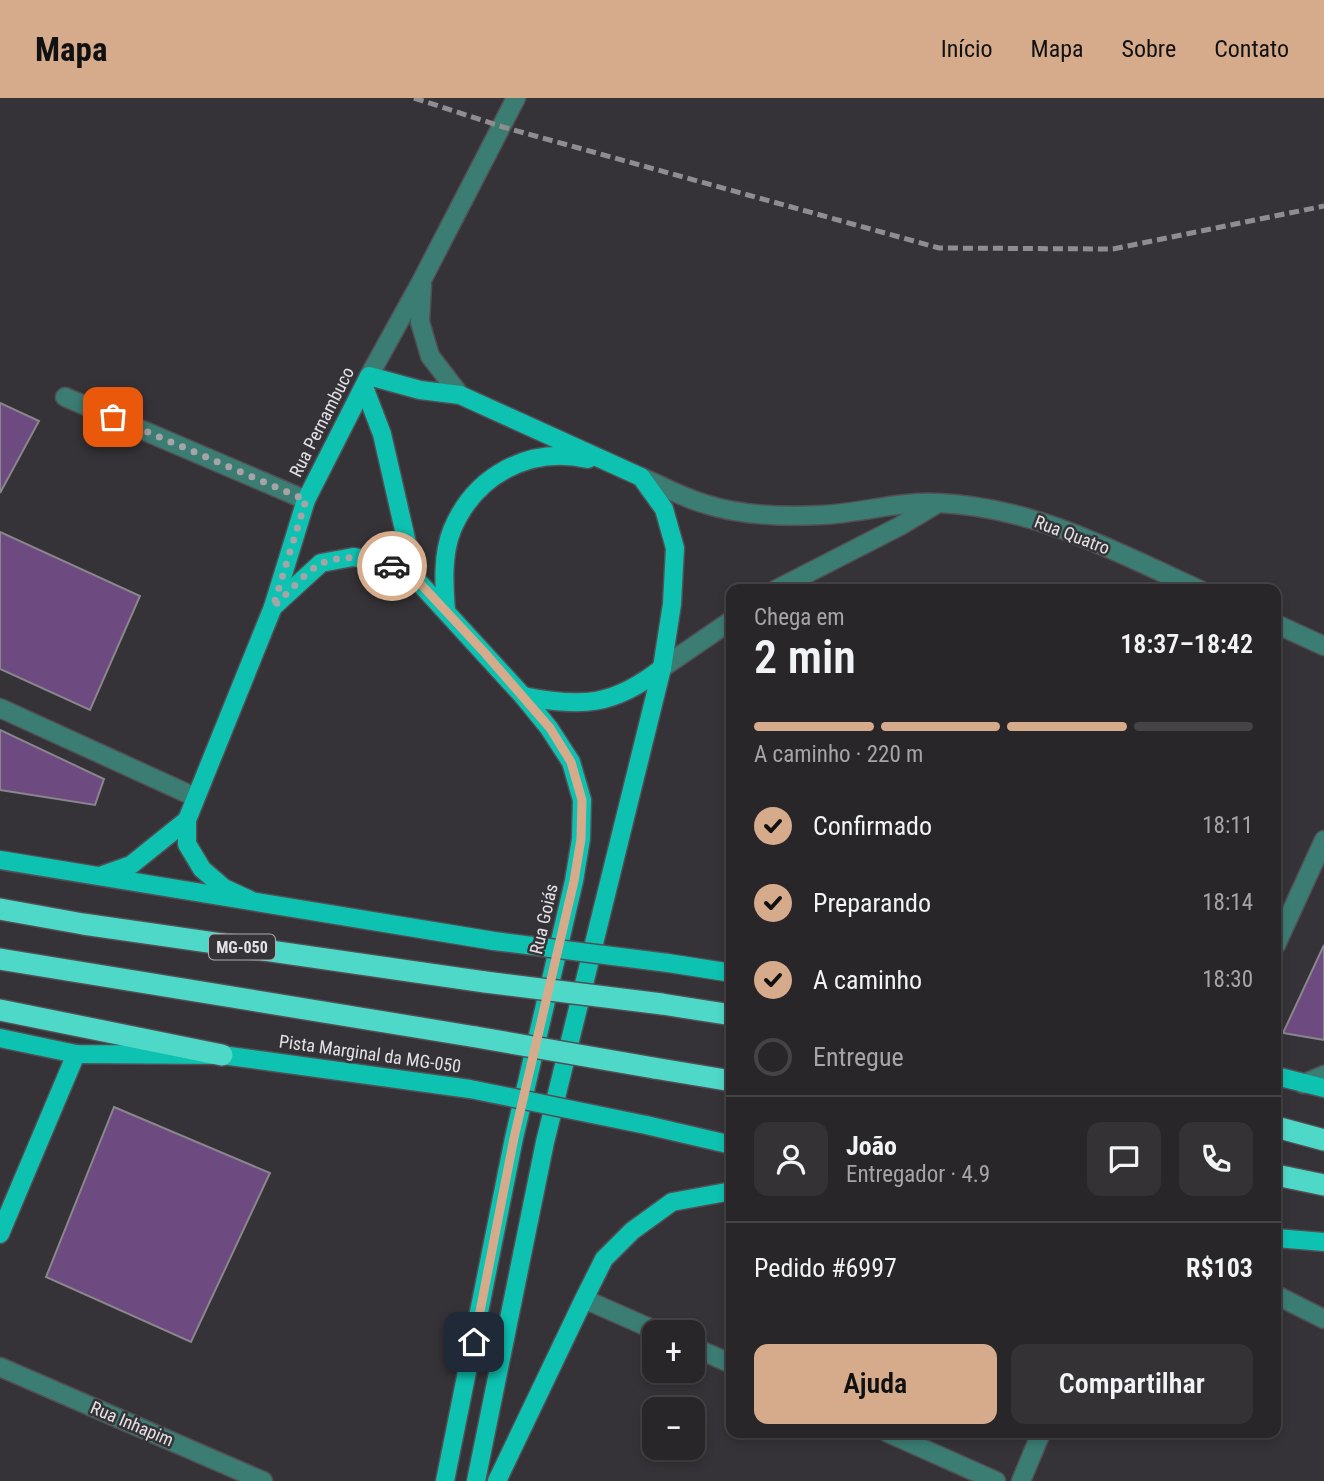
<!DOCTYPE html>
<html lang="pt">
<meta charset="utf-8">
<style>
:root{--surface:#282629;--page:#343235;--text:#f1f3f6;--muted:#a5a5a8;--line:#444346;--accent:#d6ab8b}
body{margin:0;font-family:"Roboto Condensed",sans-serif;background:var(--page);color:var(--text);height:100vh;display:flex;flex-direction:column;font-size:26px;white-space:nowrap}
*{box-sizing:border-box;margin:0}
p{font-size:23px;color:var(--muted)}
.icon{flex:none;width:38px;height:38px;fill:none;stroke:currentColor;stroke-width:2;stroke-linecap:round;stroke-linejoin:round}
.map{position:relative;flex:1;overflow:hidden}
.panel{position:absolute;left:726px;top:486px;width:555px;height:854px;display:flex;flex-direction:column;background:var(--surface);border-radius:14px;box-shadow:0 4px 10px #0003,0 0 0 2px var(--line)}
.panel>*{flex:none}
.buttons{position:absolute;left:642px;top:1222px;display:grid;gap:14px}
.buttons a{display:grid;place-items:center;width:63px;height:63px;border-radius:14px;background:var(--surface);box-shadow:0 4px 10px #0003,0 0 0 2px var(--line);font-size:35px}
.pin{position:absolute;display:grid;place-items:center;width:60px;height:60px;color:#fff;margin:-30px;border-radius:14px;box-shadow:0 4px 10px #0006}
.courier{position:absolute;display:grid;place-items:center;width:70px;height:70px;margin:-35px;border:5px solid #d6ab8b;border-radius:50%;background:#fff;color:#222;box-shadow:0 2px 9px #0007}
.summary em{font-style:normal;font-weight:600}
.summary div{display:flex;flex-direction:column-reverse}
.summary{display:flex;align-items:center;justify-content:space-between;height:119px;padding:0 28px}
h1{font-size:46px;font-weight:600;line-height:52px}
.bar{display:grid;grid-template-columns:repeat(4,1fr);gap:10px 7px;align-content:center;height:84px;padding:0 28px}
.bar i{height:9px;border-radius:5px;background:var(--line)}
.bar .current{background:var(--accent)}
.bar p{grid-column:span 4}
.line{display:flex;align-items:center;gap:18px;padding:0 28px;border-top:2px solid var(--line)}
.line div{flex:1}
.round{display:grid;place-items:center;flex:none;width:74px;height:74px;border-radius:14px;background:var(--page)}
ol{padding:0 28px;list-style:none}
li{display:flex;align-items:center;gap:21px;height:77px}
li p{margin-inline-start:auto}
li .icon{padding:7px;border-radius:50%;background:var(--accent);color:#111;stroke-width:4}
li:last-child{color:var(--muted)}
li i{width:38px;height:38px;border:4px solid var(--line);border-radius:50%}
.button{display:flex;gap:14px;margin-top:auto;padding:14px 28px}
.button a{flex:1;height:80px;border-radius:14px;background:var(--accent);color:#111;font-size:28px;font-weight:600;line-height:80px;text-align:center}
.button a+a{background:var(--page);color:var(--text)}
header{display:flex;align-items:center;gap:42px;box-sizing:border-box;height:98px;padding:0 35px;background:var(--accent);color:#111}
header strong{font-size:33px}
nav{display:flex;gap:38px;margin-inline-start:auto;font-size:24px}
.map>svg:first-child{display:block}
</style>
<header>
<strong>Mapa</strong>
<nav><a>Início</a><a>Mapa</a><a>Sobre</a><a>Contato</a></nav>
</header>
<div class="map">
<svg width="1324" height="1383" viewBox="0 0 1324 1383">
<rect width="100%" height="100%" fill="#353337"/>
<g fill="#6d4b80" stroke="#8a878c" stroke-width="2">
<polygon points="0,305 39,323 0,395"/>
<polygon points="0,434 140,498 90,612 0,571"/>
<polygon points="0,632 104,681 95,707 0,692"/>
<polygon points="1324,847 1324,942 1283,935"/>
<polygon points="114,1009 270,1075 191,1244 46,1179"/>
</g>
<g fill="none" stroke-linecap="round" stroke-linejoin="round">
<g stroke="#514f53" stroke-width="21">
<g id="minor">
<polyline points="422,187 420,224 430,258 460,297"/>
<polyline points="369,278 422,182 516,0"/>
<polyline points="65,299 306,402"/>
<path d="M 641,379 C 662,388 684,400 705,406 C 742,418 783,419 822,417 C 861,415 899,403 938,405 C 1035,409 1114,453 1200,492"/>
<polyline points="775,492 900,428 935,407"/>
<polyline points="1276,526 1324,548"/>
<polyline points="662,570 732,522"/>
<polyline points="0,610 195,699"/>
<polyline points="1276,847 1324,742"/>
<polyline points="1303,986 1324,977"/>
<polyline points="1276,1197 1324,1221"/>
<polyline points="584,1201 659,1234"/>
<polyline points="693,1249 732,1266"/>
<polyline points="0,1269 263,1383"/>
<polyline points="888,1335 996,1383"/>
<polyline points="1021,1383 1041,1335"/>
</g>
</g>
<g stroke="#514f53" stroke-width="21">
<g id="major">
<polyline points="364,289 382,336 415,480"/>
<polyline points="273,509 321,465 353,459 385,464 415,480 523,598 549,630 571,664 582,702 581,741 574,783 514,1040 445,1383"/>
<path d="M 446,513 C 444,487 442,457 452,432 C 475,377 529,348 588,361"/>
<path d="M 523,598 C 581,610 614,608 662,570"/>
<polyline points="0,762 494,843"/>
<polyline points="100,778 131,767 187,722"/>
<polyline points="250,802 224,790 202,771 187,746 187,722 273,509 306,402 369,278 420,292 460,297 641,379 664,411 675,450 672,506 662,570 545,1044 476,1383"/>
<polyline points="668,865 732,875"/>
<polyline points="0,940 76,956 222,957 470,991"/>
<polyline points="1276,978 1324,990"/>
<polyline points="646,1027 732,1047"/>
<polyline points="0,1136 76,956"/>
<polyline points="1276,1140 1324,1144"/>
<polyline points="497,1383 584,1201 604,1161 632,1133 672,1104 732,1093"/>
</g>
</g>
<g stroke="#514f53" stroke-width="24">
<g id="highway">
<polyline points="0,811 83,826 485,884"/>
<polyline points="0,861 476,939"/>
<polyline points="662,906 732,917"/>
<polyline points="0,912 222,957"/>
<polyline points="654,970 732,983"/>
<polyline points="1276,1029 1324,1042"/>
<polyline points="1276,1077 1324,1087"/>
</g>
</g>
<use href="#minor" stroke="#3b7c73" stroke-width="18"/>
<use href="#major" stroke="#0dc2b1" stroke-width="18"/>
<use href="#highway" stroke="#4ed8c8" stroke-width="21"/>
<polyline stroke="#8f8d90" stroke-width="5" stroke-dasharray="10 5" stroke-linecap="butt" points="414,0 503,29 939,150 1113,151 1324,108"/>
<g stroke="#514f53" stroke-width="21" stroke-linecap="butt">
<g id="major-bridge">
<polyline points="494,843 668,865"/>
<polyline points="470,991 646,1027"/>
</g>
</g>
<g stroke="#514f53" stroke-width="24" stroke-linecap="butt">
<g id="highway-bridge">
<polyline points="485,884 662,906"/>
<polyline points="476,939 654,970"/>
</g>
</g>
<use href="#major-bridge" stroke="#0dc2b1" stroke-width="18"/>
<use href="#highway-bridge" stroke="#4ed8c8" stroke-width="21"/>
</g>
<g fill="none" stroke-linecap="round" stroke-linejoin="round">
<path stroke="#a6a4a7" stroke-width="7" stroke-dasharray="0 12.6" d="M 113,319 L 306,402 L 273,509 C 284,499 311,469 322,465 C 342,457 373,458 392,468"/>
<polyline stroke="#d6ab8b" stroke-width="9" points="392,468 415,480 484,554 550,630 571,664 582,702 581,741 574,783 514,1040 474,1244"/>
</g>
<g text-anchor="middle" stroke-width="5" stroke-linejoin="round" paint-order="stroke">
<rect fill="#353337" stroke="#afadb0" stroke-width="2" x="209" y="836.5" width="66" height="25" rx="5"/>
<g font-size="16" font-weight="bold" fill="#e3e1e4">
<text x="242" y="855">MG-050</text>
</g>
<g font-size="18" fill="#e3e1e4" stroke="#353337">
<text transform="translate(322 324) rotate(-63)" y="6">Rua Pernambuco</text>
<text transform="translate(1072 437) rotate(21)" y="6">Rua Quatro</text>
<text transform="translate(544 821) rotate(-77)" y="6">Rua Goiás</text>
<text transform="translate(370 956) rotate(8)" y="6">Pista Marginal da MG-050</text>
<text transform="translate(132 1326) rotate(23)" y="6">Rua Inhapim</text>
</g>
</g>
</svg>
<div class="buttons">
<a>+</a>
<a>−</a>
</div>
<div class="pin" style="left:113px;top:319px;background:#ea580c"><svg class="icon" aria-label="bag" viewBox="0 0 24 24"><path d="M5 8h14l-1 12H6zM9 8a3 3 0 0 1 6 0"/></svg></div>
<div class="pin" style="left:474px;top:1244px;background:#1f2937"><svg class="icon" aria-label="home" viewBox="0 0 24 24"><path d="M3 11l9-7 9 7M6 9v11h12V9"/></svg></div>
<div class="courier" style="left:392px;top:468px"><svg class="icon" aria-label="car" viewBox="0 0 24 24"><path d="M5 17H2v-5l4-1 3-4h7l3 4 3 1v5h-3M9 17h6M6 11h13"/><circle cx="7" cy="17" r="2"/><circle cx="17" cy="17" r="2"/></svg></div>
<section class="panel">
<div class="summary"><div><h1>2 min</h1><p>Chega em</p></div><em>18:37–18:42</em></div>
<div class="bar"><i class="current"></i><i class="current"></i><i class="current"></i><i></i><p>A caminho · 220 m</p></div>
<ol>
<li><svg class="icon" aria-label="check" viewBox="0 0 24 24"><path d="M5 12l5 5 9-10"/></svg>Confirmado<p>18:11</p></li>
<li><svg class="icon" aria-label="check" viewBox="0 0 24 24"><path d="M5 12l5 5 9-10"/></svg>Preparando<p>18:14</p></li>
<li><svg class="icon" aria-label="check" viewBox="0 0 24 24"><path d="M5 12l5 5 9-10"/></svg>A caminho<p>18:30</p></li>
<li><i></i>Entregue</li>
</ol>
<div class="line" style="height:126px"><a class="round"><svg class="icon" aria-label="person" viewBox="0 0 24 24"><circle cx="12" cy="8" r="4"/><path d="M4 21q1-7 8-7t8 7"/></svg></a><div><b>João</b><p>Entregador · 4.9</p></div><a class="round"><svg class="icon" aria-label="chat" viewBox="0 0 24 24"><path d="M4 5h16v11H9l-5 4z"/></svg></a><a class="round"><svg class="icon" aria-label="phone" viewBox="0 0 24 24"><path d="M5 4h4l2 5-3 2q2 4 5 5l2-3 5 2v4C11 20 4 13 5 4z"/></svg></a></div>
<div class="line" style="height:91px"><div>Pedido #6997</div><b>R$103</b></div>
<div class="button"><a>Ajuda</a><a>Compartilhar</a></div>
</section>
</div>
